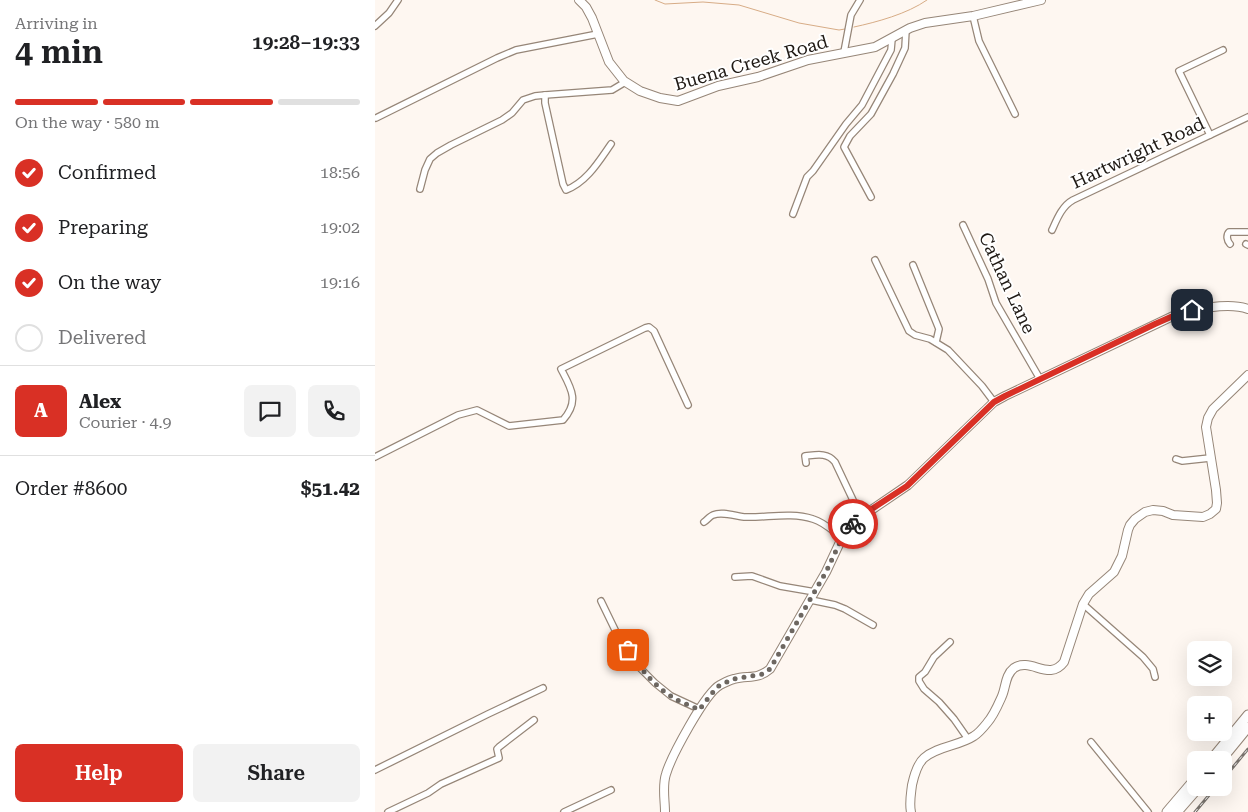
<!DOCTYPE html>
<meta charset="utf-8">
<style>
:root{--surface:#fff;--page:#f2f2f2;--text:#202124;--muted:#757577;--line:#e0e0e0;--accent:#d93025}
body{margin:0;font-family:"Roboto Serif",serif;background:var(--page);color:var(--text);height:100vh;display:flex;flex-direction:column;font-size:19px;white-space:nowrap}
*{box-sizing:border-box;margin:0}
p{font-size:16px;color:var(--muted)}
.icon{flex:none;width:28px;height:28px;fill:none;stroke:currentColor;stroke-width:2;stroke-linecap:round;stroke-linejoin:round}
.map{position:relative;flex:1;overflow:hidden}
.sheet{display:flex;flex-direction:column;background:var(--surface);width:375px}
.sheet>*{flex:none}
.buttons{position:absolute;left:812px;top:641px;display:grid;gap:10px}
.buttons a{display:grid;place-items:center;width:45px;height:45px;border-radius:8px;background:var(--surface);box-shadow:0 5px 20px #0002;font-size:25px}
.pin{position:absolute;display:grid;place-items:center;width:42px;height:42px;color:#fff;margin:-21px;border-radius:10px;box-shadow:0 2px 8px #0006}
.courier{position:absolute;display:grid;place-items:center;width:50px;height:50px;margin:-25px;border:4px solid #d93025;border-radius:50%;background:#fff;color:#222;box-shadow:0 1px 6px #0007}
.headline em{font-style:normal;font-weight:600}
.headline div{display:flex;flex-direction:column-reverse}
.headline{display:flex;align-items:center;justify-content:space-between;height:85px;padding:0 15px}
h1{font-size:32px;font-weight:600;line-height:38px}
.bar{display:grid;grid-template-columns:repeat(4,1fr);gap:8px 5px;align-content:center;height:60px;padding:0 15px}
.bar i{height:6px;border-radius:4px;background:var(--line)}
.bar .on{background:var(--accent)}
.bar p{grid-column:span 4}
.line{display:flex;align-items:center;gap:12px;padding:0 15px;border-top:1px solid var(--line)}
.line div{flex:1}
.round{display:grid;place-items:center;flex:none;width:52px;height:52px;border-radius:8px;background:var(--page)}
ol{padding:0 15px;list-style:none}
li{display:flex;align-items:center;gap:15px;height:55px}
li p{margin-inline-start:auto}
li .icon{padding:5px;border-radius:50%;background:var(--accent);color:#fff;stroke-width:4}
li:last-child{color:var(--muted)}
li i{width:28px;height:28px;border:2px solid var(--line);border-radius:50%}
.primary-button{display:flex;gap:10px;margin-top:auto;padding:10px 15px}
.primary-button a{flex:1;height:58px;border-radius:8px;background:var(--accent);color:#fff;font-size:20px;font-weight:600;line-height:58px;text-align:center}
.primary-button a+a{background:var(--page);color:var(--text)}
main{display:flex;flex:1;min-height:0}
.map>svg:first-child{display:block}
</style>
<main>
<section class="sheet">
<div class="headline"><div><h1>4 min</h1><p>Arriving in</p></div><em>19:28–19:33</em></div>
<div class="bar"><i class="on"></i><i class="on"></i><i class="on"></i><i></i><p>On the way · 580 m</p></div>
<ol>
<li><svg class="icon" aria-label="check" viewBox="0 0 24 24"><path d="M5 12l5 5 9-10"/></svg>Confirmed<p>18:56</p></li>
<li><svg class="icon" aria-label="check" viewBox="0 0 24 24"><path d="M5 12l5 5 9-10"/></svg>Preparing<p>19:02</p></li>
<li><svg class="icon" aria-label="check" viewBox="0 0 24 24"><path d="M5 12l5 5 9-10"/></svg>On the way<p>19:16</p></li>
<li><i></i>Delivered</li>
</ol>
<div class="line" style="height:90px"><b class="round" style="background:var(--accent);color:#fff">A</b><div><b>Alex</b><p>Courier · 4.9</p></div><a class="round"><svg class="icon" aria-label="chat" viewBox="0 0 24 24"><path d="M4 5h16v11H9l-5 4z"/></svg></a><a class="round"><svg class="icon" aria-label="phone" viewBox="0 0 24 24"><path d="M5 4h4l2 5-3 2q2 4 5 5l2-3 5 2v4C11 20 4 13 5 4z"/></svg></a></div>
<div class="line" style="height:65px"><div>Order #8600</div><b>$51.42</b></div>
<div class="primary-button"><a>Help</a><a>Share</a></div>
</section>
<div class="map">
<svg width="873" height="812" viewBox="0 0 873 812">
<rect width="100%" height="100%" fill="#fef7f1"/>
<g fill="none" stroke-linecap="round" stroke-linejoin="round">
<g stroke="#d7ac86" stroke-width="1">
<polyline points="280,0 290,4 328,2 364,5 424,23 464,30 470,29"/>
<path d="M 479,27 C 502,22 532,14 552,0"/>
</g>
<g stroke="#968678" stroke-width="8">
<g id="street">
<polyline points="598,16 604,41 640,114"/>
<polyline points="0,26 14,13 23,0"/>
<polyline points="469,52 476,15 485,0"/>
<path d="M 170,95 L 170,103 L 188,184 L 191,190 C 212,182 224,161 236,144"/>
<polyline points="1,118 122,58 141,50 223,34"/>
<polyline points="835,135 804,71 848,50"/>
<polyline points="45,189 50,170 55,159 62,153 76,145 127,120 137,113 148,100 160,96 170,95 237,90 247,84 249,81"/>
<polyline points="496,197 469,147 475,136 496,114 518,74 530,48 531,30"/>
<polyline points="418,214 432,177 438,171 471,124 487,105 516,50 517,39"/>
<polyline points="588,225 613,279 621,303 665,379"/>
<path d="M 677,230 C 682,219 687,206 698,200 L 873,117"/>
<path d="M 855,244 C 852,241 851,235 854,232 L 873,232"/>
<polyline points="871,244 873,245"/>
<polyline points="500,260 534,331 540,335 555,339 573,350 607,386 619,402"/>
<polyline points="538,265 564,329 561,342"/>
<path d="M 0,457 L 83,415 L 102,410 L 134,426 L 188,420 C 205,401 196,388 186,369 L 270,328 L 274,327 L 279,331 L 313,405"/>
<polyline points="801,459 807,461 835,458"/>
<path d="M 431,463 L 430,456 C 441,455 452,452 460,462 L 486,517"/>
<path d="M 329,522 C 332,520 335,516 338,515 C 347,511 360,516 369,517 C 392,518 415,512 438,519 C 449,522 458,531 467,538"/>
<polyline points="360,577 377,576 405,586 440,592"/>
<polyline points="436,600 460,605 470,609 498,625"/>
<polyline points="226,601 242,634 263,666 280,683 296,696 324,709"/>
<polyline points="708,604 768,657 778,669 780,677"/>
<polyline points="575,642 559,657 550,672 544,677 544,681 549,689 564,702 579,719 593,739"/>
<polyline points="716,742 773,812"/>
<polyline points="0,770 113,714 168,688"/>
<polyline points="13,812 53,793 66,784 124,758 122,749 124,747 159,720"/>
<polyline points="189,812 236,790"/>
</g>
</g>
<g stroke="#968678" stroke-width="10">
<g id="secondary">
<polyline points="204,0 211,7 217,18 234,62 249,81 265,91 285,98 303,101 343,86 383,77 433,60 500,47 535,28 550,23 598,16 666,0"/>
<path d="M 290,812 C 290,800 287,786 291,774 C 296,757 330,693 345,685 C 349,683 354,680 359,679 C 373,675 382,680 395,669 L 451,572 L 467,538 L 475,527 L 486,517 L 533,485 L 619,402 L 630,396 L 798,316 C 817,309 854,302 873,309"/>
<path d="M 536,812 C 534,803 536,794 537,785 C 539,776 542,764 549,758 C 563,746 584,746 599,736 C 604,733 608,728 612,723 C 619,715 623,705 627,696 C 631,687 630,675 639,668 C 656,657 674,682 689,662 L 708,604 L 714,594 L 739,572 L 747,556 L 753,530 L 755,525 L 760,519 L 770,512 L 778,510 L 788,511 L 798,515 L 828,517 L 835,514 L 841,509 L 842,503 L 841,490 L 831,427 L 833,418 L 838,409 L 873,375"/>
</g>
</g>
<g stroke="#968678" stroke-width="11">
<g id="primary">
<polyline points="836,760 873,715"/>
<polyline points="846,760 873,727"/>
<polyline points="792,812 821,778"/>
<polyline points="802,812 823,788"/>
</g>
</g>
<use href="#street" stroke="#fff" stroke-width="5.5"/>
<use href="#secondary" stroke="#fff" stroke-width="8"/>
<use href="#primary" stroke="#fff" stroke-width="9"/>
<g stroke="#79736d" stroke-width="3">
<g id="rail">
<polyline points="849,778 873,749"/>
<polyline points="820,812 840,788"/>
</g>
</g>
<use href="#rail" stroke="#fff" stroke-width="1" stroke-dasharray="4" stroke-linecap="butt"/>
</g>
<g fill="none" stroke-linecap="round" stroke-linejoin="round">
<path stroke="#6d6761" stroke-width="5" stroke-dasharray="0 9" d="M 253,650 C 265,668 280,687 299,698 C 306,703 316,705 324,710 L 342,687 L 358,679 L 388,674 L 395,669 L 451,572 L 467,538 L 478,524"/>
<polyline stroke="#d93025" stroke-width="6" points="478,524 486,516 532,486 619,402 630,396 780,324 798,316 817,310"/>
</g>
<g text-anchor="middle" stroke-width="4" stroke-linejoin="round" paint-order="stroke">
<g font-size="18" fill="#1f1914" stroke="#fff">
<text transform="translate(376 63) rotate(-16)" y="6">Buena Creek Road</text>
<text transform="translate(763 153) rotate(-25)" y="6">Hartwright Road</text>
<text transform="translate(632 283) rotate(65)" y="6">Cathan Lane</text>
</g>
</g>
</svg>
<div class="buttons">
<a><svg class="icon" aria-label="layers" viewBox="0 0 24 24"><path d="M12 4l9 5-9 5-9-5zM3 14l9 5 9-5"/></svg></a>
<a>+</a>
<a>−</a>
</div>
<div class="pin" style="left:253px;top:650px;background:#ea580c"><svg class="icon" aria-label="bag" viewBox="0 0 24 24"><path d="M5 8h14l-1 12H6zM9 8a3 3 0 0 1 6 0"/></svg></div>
<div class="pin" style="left:817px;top:310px;background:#1f2937"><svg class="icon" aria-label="home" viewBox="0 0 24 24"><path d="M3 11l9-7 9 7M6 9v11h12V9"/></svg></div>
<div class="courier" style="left:478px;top:524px"><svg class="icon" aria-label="bike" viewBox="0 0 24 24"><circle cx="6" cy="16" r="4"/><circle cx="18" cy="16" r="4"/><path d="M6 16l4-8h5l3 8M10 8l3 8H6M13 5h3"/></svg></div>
</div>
</main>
